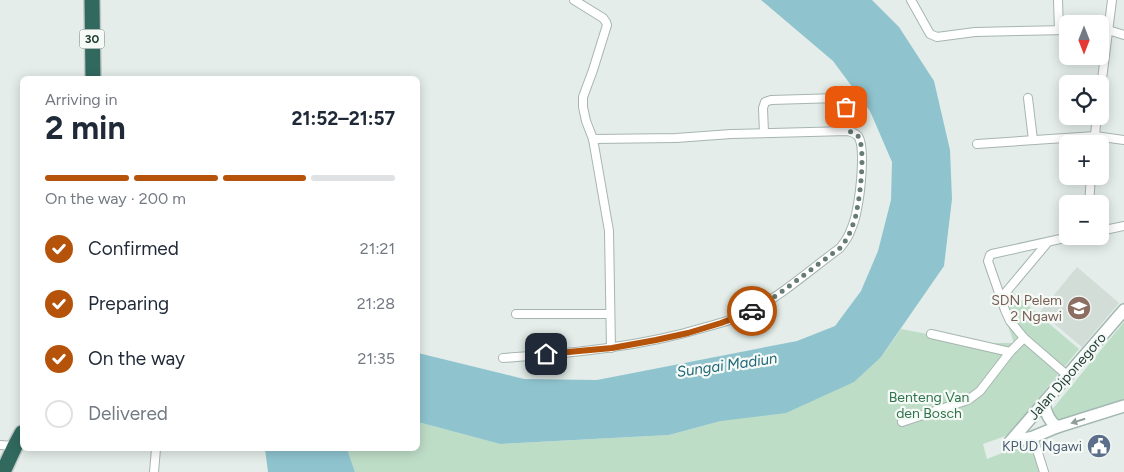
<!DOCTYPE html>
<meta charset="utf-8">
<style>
:root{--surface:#fff;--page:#f6f6f7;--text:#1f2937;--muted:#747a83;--line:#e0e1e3;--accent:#b45309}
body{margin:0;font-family:Figtree,sans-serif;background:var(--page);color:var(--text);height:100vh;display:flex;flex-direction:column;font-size:19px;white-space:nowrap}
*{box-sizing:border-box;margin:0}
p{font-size:16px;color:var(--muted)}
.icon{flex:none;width:28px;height:28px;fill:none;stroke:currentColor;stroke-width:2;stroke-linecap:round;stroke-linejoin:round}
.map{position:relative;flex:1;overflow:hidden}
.sheet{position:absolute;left:20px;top:76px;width:400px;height:375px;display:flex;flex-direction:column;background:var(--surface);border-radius:8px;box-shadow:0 2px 12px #0003}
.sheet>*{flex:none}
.needle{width:32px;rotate:180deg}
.buttons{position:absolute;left:1059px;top:15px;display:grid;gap:10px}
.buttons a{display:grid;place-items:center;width:50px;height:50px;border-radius:8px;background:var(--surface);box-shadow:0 2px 12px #0003;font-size:25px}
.pin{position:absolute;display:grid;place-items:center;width:42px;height:42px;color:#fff;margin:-21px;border-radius:10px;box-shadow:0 2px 8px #0006}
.courier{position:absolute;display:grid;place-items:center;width:50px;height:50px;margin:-25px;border:4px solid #b45309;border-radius:50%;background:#fff;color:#222;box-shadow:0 1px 6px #0007}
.headline em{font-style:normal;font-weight:700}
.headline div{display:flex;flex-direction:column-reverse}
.headline{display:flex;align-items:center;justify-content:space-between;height:85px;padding:0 25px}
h1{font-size:32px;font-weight:700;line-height:38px}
.bar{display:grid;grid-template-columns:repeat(4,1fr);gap:8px 5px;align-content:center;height:60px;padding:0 25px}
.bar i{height:6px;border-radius:4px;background:var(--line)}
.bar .current{background:var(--accent)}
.bar p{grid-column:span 4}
ol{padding:0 25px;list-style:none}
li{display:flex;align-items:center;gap:15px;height:55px}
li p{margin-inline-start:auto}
li .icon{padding:5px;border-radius:50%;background:var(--accent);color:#fff;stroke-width:4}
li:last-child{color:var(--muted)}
li i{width:28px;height:28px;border:2px solid var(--line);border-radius:50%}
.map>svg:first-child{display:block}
</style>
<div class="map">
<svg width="1124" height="472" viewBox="0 0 1124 472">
<rect width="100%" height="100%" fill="#e4ede9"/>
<polygon fill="#d3ddd8" points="1077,267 1119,303 1082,347 1040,312"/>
<g fill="#beddc7">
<polygon points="1010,290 1079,349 1008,435 983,444 987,459 1032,441 1039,472 355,472 347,449 418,449 418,422 500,444 669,435 721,421 881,357 901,329 975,343 1014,343 1000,303"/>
<polygon points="1124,322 1124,399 1057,421 1050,412"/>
</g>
<g fill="#8fc4cf">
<polygon points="761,0 872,0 899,27 934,81 950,150 952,199 944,266 881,357 854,382 786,413 721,421 669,435 500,444 418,422 418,353 524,379 597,380 797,341 835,326 861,291 878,251 891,200 892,162 870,111 833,61"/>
<polygon points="265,449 347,449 355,472 268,472"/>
</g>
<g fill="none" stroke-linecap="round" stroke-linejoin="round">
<g stroke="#a7b5b0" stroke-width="10">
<g id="street">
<polyline points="574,0 603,18 606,22 607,25 593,70 583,97 583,107 586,121 593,139 609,231 611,348"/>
<polyline points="911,0 930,34 937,37 975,32 1068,30"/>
<polyline points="1058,0 1059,30"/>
<polyline points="1100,30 1108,30 1124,35"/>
<polyline points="1100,95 1112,0"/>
<polyline points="1028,98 1033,140"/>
<polyline points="764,133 763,108 765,102 771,100 838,98 845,103 846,107 848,131"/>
<polyline points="977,144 1095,136 1124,140"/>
<polyline points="1094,144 1097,116"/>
<polyline points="1089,204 1091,176"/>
<polyline points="1100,231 1124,226"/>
<polyline points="1001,298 1048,242"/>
<polyline points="516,314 610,314"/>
<polyline points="931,334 1010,352"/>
<path d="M 503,358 C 572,353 641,347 706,327 C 721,323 736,319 750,312 C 782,295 810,270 840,248 C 844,243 848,238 850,232 C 853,225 856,217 857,209 C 860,195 866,147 858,136 C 855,133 852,132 848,131 L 731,134 L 676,138 L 593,139"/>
<polyline points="1068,376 1024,338 1010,321 1005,310 988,261 990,255 992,254 1074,236"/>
<polyline points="902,422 968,400 980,391 1010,352 1024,338"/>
<polyline points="1033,437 1044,472"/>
<polyline points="0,445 15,446"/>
<polyline points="154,472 156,449"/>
</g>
</g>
<g stroke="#a3b8b1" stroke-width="14">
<g id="secondary">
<path d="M 1044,404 C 1046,414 1049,421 1057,427"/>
<polyline points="1010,442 1124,310"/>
<polyline points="1010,442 1033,437 1057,427 1124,406"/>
</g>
</g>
<g stroke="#c2c9c7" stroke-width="18">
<g id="highway">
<polyline points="92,0 93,79"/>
<polyline points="3,472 15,446 22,433"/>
</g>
</g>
<use href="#street" stroke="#fff" stroke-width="8"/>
<use href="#secondary" stroke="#fff" stroke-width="11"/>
<use href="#highway" stroke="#31695f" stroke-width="15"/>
</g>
<defs><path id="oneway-solid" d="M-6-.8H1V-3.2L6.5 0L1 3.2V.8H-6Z" transform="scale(1.25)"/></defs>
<use fill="#929e9c" href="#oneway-solid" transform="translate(1078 421) rotate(162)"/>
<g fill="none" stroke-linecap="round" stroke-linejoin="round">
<path stroke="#677b76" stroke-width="5" stroke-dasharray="0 9" d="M 752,311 L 780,293 L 840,248 C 844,243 848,238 850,232 C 853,225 856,217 857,209 C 860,196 866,147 858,136 C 855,133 852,132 848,131 L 846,107"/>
<polyline stroke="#b45309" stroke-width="6" points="546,354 612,348 656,340 688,333 721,323 752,311"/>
</g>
<defs>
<g id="school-disc" transform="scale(1.25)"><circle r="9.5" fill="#8d6e63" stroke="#f5faf7"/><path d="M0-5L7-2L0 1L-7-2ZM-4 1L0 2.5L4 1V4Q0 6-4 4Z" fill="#fff"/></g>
<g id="civic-disc" transform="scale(1.25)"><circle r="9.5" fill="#5c6f8a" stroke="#f5faf7"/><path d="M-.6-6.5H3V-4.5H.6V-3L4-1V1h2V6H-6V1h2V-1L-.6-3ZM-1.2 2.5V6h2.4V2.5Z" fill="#fff"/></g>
</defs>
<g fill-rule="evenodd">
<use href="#school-disc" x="1079" y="308"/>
<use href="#civic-disc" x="1099" y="446"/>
</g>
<g text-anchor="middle" stroke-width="4.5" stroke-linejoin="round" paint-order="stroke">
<rect fill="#f5faf7" stroke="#637671" stroke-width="1" x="79.5" y="29.5" width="25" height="19" rx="4"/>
<g font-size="12" font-weight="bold" fill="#243e38">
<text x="92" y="43">30</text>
</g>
<g font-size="14" fill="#785e54" stroke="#f5faf7" text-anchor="end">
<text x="1062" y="305">SDN Pelem<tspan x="1062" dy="16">2 Ngawi</tspan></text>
</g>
<g font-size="14" fill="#243e38" stroke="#f5faf7">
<text transform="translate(1067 376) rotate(-49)" y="5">Jalan Diponegoro</text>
</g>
<g font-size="14" fill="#30734b" stroke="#f5faf7">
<text x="929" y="402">Benteng Van<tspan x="929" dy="16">den Bosch</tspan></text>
</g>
<g font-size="14" fill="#4e5e75" stroke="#f5faf7" text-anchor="end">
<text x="1082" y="451">KPUD Ngawi</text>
</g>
<g font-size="15" font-style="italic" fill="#216878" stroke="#f5faf7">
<text transform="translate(727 365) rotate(-8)" y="5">Sungai Madiun</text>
</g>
</g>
</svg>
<div class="buttons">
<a><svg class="needle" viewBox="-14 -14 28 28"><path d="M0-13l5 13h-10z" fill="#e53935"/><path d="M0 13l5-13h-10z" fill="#747a83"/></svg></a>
<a><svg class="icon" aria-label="locate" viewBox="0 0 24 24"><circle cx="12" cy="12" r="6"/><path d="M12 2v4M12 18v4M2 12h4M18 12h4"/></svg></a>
<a>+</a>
<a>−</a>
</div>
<div class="pin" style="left:846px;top:107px;background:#ea580c"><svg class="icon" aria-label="bag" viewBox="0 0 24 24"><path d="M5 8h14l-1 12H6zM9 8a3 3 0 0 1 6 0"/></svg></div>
<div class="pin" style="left:546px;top:354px;background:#1f2937"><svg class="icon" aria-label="home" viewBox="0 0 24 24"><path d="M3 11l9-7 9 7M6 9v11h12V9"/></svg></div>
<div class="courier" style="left:752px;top:311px"><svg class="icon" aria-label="car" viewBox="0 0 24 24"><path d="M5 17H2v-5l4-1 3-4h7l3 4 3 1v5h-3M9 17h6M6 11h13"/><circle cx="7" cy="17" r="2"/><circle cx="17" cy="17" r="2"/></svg></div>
<section class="sheet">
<div class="headline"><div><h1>2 min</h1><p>Arriving in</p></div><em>21:52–21:57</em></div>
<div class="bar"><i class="current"></i><i class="current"></i><i class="current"></i><i></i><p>On the way · 200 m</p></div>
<ol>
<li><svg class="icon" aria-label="check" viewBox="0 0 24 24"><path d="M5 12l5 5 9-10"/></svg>Confirmed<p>21:21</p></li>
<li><svg class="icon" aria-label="check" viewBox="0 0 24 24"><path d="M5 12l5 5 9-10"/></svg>Preparing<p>21:28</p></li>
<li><svg class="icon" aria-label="check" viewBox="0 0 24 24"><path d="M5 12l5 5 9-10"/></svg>On the way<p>21:35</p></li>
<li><i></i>Delivered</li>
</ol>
</section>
</div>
